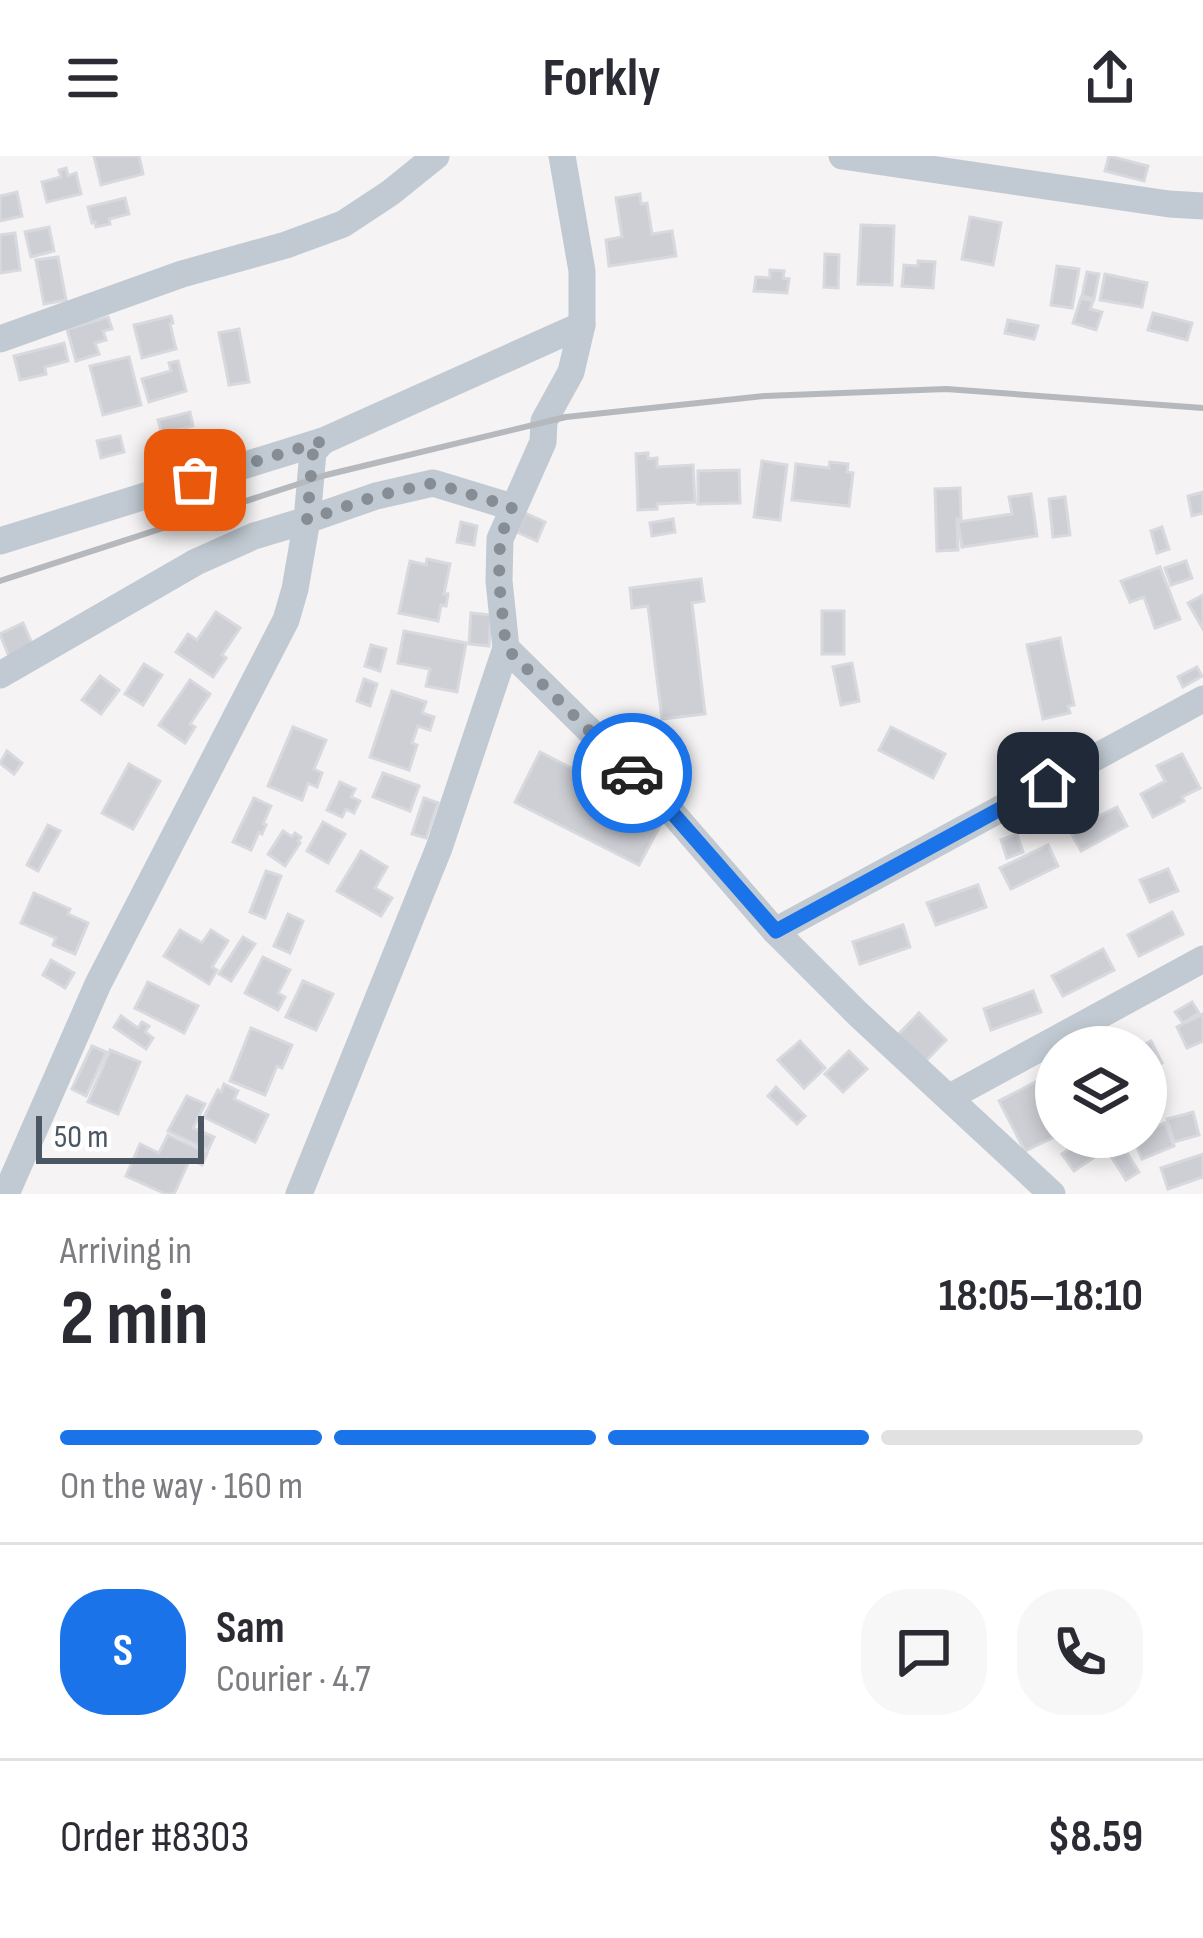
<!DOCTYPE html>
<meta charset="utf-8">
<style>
:root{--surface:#fff;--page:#f7f7f7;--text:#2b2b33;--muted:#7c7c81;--line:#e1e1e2;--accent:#1a73e8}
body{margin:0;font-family:"Sofia Sans Condensed",sans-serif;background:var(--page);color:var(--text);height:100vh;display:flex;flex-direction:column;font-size:45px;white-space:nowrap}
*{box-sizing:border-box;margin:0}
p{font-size:39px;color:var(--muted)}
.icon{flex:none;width:66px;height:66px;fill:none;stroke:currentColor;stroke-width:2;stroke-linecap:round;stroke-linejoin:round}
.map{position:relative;height:1038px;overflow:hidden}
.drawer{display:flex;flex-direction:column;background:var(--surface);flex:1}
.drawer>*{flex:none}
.controls{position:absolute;left:1035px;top:870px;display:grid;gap:24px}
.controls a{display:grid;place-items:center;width:132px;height:132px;border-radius:50%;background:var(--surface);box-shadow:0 6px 18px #0003;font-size:60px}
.scale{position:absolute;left:36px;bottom:30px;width:168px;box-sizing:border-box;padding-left:12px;border:6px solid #4a5661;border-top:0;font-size:33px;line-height:42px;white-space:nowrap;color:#4a5661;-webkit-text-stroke:9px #fff;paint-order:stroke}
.pin{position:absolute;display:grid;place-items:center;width:102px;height:102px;color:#fff;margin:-51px;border-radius:24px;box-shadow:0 6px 18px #0006}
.courier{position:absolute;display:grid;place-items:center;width:120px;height:120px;margin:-60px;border:9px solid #1a73e8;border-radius:50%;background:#fff;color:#222;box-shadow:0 3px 15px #0007}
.summary em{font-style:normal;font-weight:700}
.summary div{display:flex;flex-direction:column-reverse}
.summary{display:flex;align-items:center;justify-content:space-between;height:204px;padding:0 60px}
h1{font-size:78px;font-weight:700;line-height:90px}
.bar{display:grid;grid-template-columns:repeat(4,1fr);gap:18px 12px;align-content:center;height:144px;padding:0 60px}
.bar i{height:15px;border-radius:9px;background:var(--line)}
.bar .current{background:var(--accent)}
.bar p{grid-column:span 4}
.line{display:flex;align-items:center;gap:30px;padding:0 60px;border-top:3px solid var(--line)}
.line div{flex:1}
.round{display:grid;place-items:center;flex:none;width:126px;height:126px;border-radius:48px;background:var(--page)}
header{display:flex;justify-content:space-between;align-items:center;height:156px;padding:0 60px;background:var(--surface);font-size:54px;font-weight:700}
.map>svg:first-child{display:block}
</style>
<header><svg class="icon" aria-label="menu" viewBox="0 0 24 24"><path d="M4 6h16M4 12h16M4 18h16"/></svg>Forkly<svg class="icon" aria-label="share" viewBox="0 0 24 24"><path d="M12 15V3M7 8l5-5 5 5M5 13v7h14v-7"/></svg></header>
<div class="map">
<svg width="1203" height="1038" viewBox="0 0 1203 1038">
<rect width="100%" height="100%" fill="#f5f3f3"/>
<g fill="#cdcfd5" stroke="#d7d9de" stroke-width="3">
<polygon points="94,0 139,0 143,18 101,29"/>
<polygon points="1109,0 1148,10 1144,25 1105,15"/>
<polygon points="66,12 68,20 76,17 81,38 47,46 42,26 61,21 59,14"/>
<polygon points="17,36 22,60 0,65 0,40"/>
<polygon points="640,38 641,48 647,47 652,78 672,75 676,100 609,110 606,84 622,81 616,42"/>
<polygon points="125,42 129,58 109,63 110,68 96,71 95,66 92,67 88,51"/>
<polygon points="970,61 1001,67 993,109 962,103"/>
<polygon points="861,69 894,70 892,129 858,128"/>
<polygon points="49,71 54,95 31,101 25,76"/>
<polygon points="15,77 20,114 0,117 0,79"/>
<polygon points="825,98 839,99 838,132 824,131"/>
<polygon points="58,101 66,144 44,148 36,104"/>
<polygon points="918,105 935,106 933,132 902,130 904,109 918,110"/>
<polygon points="1057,110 1079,113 1072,152 1051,149"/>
<polygon points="770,114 784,115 783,122 789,123 787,137 754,135 756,121 770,122"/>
<polygon points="1087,116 1099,118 1094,143 1082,140"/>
<polygon points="1105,118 1147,127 1142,151 1100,144"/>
<polygon points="1081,142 1093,145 1090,153 1102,156 1096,174 1073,167"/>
<polygon points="1153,157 1192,167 1187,184 1148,174"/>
<polygon points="171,160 173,167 170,168 176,193 142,202 134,169"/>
<polygon points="108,161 112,173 103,175 106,184 95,187 99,198 76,205 67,173"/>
<polygon points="1008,164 1038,170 1034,183 1005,177"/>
<polygon points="239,173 249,226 229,229 219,177"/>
<polygon points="64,187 68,205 45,211 46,218 20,224 14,200"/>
<polygon points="129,201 141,249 103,259 90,210"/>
<polygon points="178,205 186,235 149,246 142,223 171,215 169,207"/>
<polygon points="190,256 193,270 162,278 158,264"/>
<polygon points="120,280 124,296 101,302 97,285"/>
<polygon points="648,297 648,303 657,302 657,311 693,309 695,346 657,348 657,353 638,354 636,298"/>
<polygon points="762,305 787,309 780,364 754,361"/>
<polygon points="830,306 848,308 847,316 853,317 849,350 792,344 796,308 829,312"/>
<polygon points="739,314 740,347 698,348 698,315"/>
<polygon points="960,332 961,363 957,363 958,394 937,395 935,333"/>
<polygon points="1203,336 1203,357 1192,360 1188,340"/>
<polygon points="1031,338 1037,380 962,391 958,366 1012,358 1009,341"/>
<polygon points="1065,341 1070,379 1053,381 1049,343"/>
<polygon points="525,357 545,366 537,385 517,376"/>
<polygon points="673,363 675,376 652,380 650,367"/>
<polygon points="461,366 477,370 474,389 457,386"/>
<polygon points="1162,371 1169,393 1157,397 1151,375"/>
<polygon points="427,403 450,408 444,438 448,438 446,450 441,449 438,465 399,457 410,405 426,409"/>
<polygon points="1186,405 1192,422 1171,429 1165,412"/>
<polygon points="1160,411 1180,463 1155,472 1144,441 1130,446 1121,425"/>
<polygon points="701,423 704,445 692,447 705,558 662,563 648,450 632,452 630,432"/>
<polygon points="1203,439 1203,473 1188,447"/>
<rect x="822" y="455" width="22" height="43"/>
<polygon points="216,456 240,472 222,499 226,502 213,521 176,496 188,478 197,484"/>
<polygon points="471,457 491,459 489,490 469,488"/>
<polygon points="23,467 34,492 10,503 0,478"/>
<polygon points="404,475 466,487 457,536 426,530 430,513 398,507"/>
<polygon points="1060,482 1074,549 1068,550 1070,557 1043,563 1027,489"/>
<polygon points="371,489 386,493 380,515 365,510"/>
<polygon points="852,507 859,545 841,549 833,511"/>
<polygon points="144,508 162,519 143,549 125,538"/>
<polygon points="1197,511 1202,520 1183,531 1178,521"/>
<polygon points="100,520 119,534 101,558 82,544"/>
<polygon points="364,523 377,528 370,550 357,545"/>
<polygon points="190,524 210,538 190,568 195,571 185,587 159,569"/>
<polygon points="392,535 426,546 422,557 434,561 430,574 418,570 412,587 417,589 409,614 370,601"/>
<polygon points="293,571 326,584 314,613 322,617 317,631 308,627 302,644 268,630"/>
<polygon points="891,571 945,598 933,622 879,594"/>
<polygon points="7,595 22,607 14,618 0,607"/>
<polygon points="540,596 649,652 646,655 663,664 639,709 515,646"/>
<polygon points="1182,598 1200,632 1182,641 1184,645 1153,661 1141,638 1165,625 1157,610"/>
<polygon points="129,608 160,625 133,673 102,657"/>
<polygon points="383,617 419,630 410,655 373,641"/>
<polygon points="340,626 355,633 351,641 360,645 354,657 346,653 342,661 327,654"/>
<polygon points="254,642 271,650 263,668 266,669 262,678 259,676 251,694 233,686"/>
<polygon points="424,642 438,647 426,682 412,678"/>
<polygon points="1117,651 1127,670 1081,695 1070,675"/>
<polygon points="323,666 345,678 328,707 307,695"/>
<polygon points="48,669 60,675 38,715 27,709"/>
<polygon points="283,675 292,681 295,677 301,681 298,685 300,687 285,710 268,698"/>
<polygon points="1017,678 1023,696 1007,702 1001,684"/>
<polygon points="1048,689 1058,710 1011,733 1000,712"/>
<polygon points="361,695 387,711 375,732 392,742 381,760 337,735"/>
<polygon points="1168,713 1178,735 1150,746 1140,724"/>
<polygon points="266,715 281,720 265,762 250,756"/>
<polygon points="978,729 986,751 936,769 927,747"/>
<polygon points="34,737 70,753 68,758 88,767 75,798 53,789 56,782 21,767"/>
<polygon points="1172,756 1183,778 1139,800 1128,779"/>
<polygon points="288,758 303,765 290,797 274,790"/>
<polygon points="903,769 910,791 860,808 853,786"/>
<polygon points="180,774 202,787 211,774 228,785 212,811 217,814 209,828 164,800"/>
<polygon points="243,781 255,788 231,825 219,818"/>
<polygon points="1103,793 1114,814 1063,840 1052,820"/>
<polygon points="263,801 290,814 278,837 285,841 278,854 245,837"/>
<polygon points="51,804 74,817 65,832 43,819"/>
<polygon points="303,825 333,838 316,874 286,861"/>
<polygon points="148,826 198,850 184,877 135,852"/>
<polygon points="1033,835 1041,856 991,874 984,853"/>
<polygon points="1192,846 1199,857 1183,867 1175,856"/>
<polygon points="919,857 946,884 920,911 892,885"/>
<polygon points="1203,858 1203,885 1187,892 1177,871"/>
<polygon points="121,860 138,872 142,866 149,870 145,876 153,882 146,893 114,871"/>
<polygon points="251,872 292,889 282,912 277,910 265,939 230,925"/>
<polygon points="800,885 825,912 804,932 778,904"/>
<polygon points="1151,885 1162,907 1146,915 1146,891 1139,891"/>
<polygon points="92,890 106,896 86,940 72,933"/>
<polygon points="110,894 140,906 118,958 88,946"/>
<polygon points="849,895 867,913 843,936 825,918"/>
<polygon points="1047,920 1056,936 1056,980 1025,995 999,945"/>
<polygon points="224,928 238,935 234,943 268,959 255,986 204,961 218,934 221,936"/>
<polygon points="776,931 805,960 797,968 768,940"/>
<polygon points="1151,937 1160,956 1146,963 1146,939"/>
<polygon points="187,940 205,948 193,972 214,981 208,994 168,975"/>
<polygon points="1193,956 1199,979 1174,986 1167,963"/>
<polygon points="1165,967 1174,990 1142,1003 1133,981 1146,981 1146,975"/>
<polygon points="168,979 207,997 202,1009 190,1003 174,1038 166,1038 126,1020 140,988 159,997"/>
<polygon points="1082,984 1093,1002 1074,1015 1062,998"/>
<polygon points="1125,994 1139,1016 1126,1024 1112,1002"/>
<polygon points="1203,998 1203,1021 1168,1033 1161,1012"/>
</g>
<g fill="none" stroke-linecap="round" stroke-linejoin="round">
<g stroke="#c1cad2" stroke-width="27">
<polyline points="842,0 1169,48 1203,50"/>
<polyline points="0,183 182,118 286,89 343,68 390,37 436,0"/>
<polyline points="323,285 313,296 307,364 376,340 433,327 512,351"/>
<polyline points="0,385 323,285 582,169"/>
<polyline points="506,492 669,653 775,775 858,858 1052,1038"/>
<polyline points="0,519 196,406 254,380 307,364 295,433 286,464 98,828 6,1038"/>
<polyline points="775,775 1203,543"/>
<polyline points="950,941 1203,803"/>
<polyline points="299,1038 439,692 506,492 499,425 500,383 543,286 544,265 571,216 582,169 582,115 562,0"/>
</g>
<polyline stroke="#b5b8bd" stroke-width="6" points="0,425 326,319 566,261 765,240 946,233 1203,252"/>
</g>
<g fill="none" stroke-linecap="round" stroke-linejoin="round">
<polyline stroke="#868d94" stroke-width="12" stroke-dasharray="0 21.6" points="195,324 323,285 313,296 307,364 376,340 433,327 512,351 500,383 499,425 506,492 632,617"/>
<polyline stroke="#1a73e8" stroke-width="15" points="632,617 669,653 776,775 1048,627"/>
</g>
</svg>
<div class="controls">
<a><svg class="icon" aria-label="layers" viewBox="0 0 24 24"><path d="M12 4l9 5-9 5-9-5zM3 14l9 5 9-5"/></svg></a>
</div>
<div class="scale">50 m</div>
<div class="pin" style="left:195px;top:324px;background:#ea580c"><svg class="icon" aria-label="bag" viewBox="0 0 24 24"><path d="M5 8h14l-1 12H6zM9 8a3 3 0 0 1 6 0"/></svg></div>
<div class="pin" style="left:1048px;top:627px;background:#1f2937"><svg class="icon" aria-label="home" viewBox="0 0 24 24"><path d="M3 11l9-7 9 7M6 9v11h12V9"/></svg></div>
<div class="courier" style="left:632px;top:617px"><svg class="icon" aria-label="car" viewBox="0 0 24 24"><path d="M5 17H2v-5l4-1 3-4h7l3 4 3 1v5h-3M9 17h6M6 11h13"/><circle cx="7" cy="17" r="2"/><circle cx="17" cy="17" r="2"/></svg></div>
</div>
<section class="drawer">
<div class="summary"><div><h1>2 min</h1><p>Arriving in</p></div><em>18:05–18:10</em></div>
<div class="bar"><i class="current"></i><i class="current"></i><i class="current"></i><i></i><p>On the way · 160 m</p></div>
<div class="line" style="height:216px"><b class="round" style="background:var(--accent);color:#fff">S</b><div><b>Sam</b><p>Courier · 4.7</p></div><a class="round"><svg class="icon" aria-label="chat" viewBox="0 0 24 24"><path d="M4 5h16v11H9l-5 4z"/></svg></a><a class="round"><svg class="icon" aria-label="phone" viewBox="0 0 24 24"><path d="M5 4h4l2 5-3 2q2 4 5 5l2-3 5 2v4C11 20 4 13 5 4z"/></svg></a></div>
<div class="line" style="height:156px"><div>Order #8303</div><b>$8.59</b></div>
</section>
